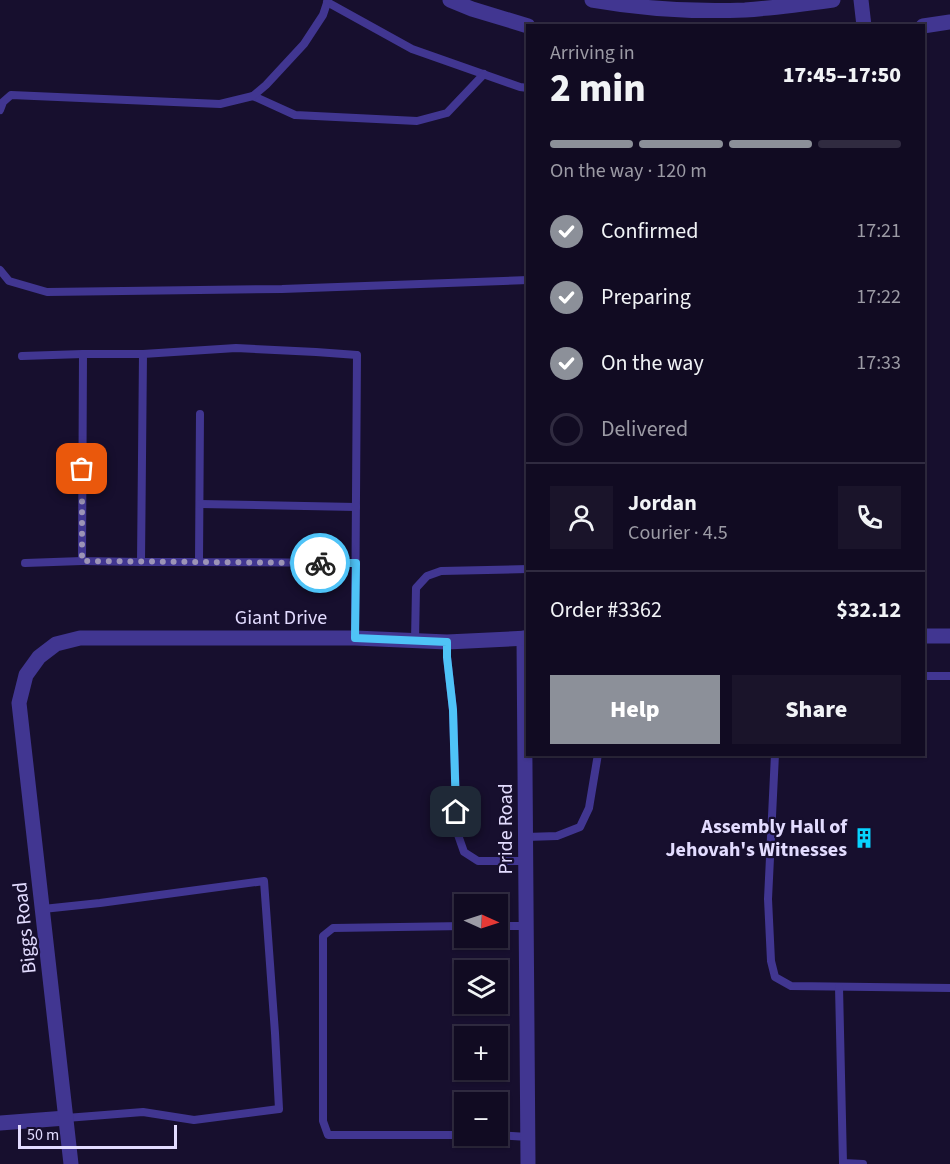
<!DOCTYPE html>
<meta charset="utf-8">
<style>
:root{--surface:#110b22;--page:#1a142a;--text:#f1f3f6;--muted:#9c9ba5;--line:#302b40;--accent:#8c9099}
body{margin:0;font-family:"Source Sans 3",sans-serif;background:var(--page);color:var(--text);height:100vh;display:flex;flex-direction:column;font-size:22px;white-space:nowrap}
*{box-sizing:border-box;margin:0}
p{font-size:20px;color:var(--muted)}
.icon{flex:none;width:33px;height:33px;fill:none;stroke:currentColor;stroke-width:2;stroke-linecap:round;stroke-linejoin:round}
.map{position:relative;flex:1;overflow:hidden}
.side{position:absolute;left:526px;top:24px;width:399px;height:732px;display:flex;flex-direction:column;background:var(--surface);border-radius:0px;box-shadow:0 2px 4px #0004,0 0 0 2px var(--line)}
.side>*{flex:none}
.needle{width:39px;rotate:93deg}
.tools{position:absolute;left:454px;top:894px;display:grid;gap:12px}
.tools a{display:grid;place-items:center;width:54px;height:54px;border-radius:0px;background:var(--surface);box-shadow:0 2px 4px #0004,0 0 0 2px var(--line);font-size:30px}
.scale{position:absolute;left:18px;bottom:15px;width:159px;box-sizing:border-box;padding-left:6px;border:3px solid #e3dcff;border-top:0;font-size:16px;line-height:21px;white-space:nowrap;color:#e3dcff;-webkit-text-stroke:4px #170f2e;paint-order:stroke}
.pin{position:absolute;display:grid;place-items:center;width:51px;height:51px;color:#fff;margin:-26px;border-radius:12px;box-shadow:0 3px 9px #0006}
.courier{position:absolute;display:grid;place-items:center;width:60px;height:60px;margin:-30px;border:4px solid #4fc3f7;border-radius:50%;background:#fff;color:#222;box-shadow:0 2px 8px #0007}
.head em{font-style:normal;font-weight:800}
.head div{display:flex;flex-direction:column-reverse}
.head{display:flex;align-items:center;justify-content:space-between;height:102px;padding:0 24px}
h1{font-size:39px;font-weight:800;line-height:45px}
.bar{display:grid;grid-template-columns:repeat(4,1fr);gap:9px 6px;align-content:center;height:72px;padding:0 24px}
.bar i{height:8px;border-radius:4px;background:var(--line)}
.bar .active{background:var(--accent)}
.bar p{grid-column:span 4}
.line{display:flex;align-items:center;gap:15px;padding:0 24px;border-top:2px solid var(--line)}
.line div{flex:1}
.round{display:grid;place-items:center;flex:none;width:63px;height:63px;border-radius:0px;background:var(--page)}
ol{padding:0 24px;list-style:none}
li{display:flex;align-items:center;gap:18px;height:66px}
li p{margin-inline-start:auto}
li .icon{padding:6px;border-radius:50%;background:var(--accent);color:#fff;stroke-width:4}
li:last-child{color:var(--muted)}
li i{width:33px;height:33px;border:3px solid var(--line);border-radius:50%}
.action{display:flex;gap:12px;margin-top:auto;padding:12px 24px}
.action a{flex:1;height:69px;border-radius:0px;background:var(--accent);color:#fff;font-size:24px;font-weight:800;line-height:69px;text-align:center}
.action a+a{background:var(--page);color:var(--text)}
.map>svg:first-child{display:block}
</style>
<div class="map">
<svg width="950" height="1164" viewBox="0 0 950 1164">
<rect width="100%" height="100%" fill="#170f2e"/>
<g fill="none" stroke-linecap="round" stroke-linejoin="round">
<g stroke="#413691" stroke-width="8">
<polyline points="327,2 412,49 520,87 528,88"/>
<polyline points="253,96 295,115 417,121 447,113 484,74"/>
<polyline points="0,110 3,102 11,95 220,104 253,96 266,85 304,44 323,15 328,0"/>
<polyline points="0,270 9,281 47,292 282,289 528,280"/>
<polyline points="143,354 141,562 199,562"/>
<polyline points="22,356 83,354"/>
<polyline points="200,414 199,562 356,563"/>
<polyline points="200,504 356,507"/>
<polyline points="141,562 82,561 83,354 143,354 236,348 316,352 357,355 355,638"/>
<polyline points="25,563 82,561"/>
<polyline points="415,641 416,588 427,576 441,571 528,569"/>
<polyline points="447,642 447,657 453,710 457,832 464,852 478,861 526,861"/>
<polyline points="924,676 950,676"/>
<polyline points="775,754 768,899 771,961 775,977 791,986 950,988"/>
<polyline points="526,837 557,836 580,827 589,808 598,754"/>
<polyline points="43,909 100,903 264,881 275,1033 279,1109 194,1120 143,1112 66,1118"/>
<polyline points="465,926 333,928 323,936 323,1121 328,1135 465,1135"/>
<polyline points="498,926 526,926"/>
<polyline points="839,987 843,1163 863,1164"/>
<polyline points="498,1135 528,1137"/>
</g>
<g stroke="#413691" stroke-width="15">
<polyline points="924,636 950,636"/>
<polyline points="524,638 528,1164"/>
<polyline points="0,1123 66,1118"/>
<polyline points="71,1164 19,703 26,675 39,657 56,644 80,638 355,638 447,642 528,638"/>
</g>
<g stroke="#413691" stroke-width="15">
<polyline points="450,0 472,9 528,26"/>
<path d="M 592,0 C 643,9 694,12 745,10 C 774,8 804,4 833,0"/>
<polyline points="861,0 864,26"/>
<polyline points="923,26 950,22"/>
</g>
</g>
<g fill="none" stroke-linecap="round" stroke-linejoin="round">
<polyline stroke="#9c94b6" stroke-width="6" stroke-dasharray="0 10.8" points="82,469 82,561 320,563"/>
<polyline stroke="#4fc3f7" stroke-width="8" points="320,563 356,563 355,638 447,642 447,657 453,710 456,812"/>
</g>
<defs>
<g id="building-bare" transform="scale(1.62)"><path d="M-4-6H4V6H1V3H-1V6H-4ZM-2.5-4.3h1.7v1.8h-1.7ZM.8-4.3h1.7v1.8H.8ZM-2.5-1h1.7V.8h-1.7ZM.8-1h1.7V.8H.8Z" fill="#08d3ff" stroke="#170f2e" stroke-width="2.5" paint-order="stroke"/></g>
</defs>
<g fill-rule="evenodd">
<use href="#building-bare" x="864" y="838"/>
</g>
<g text-anchor="middle" stroke-width="4.5" stroke-linejoin="round" paint-order="stroke">
<g font-size="20" fill="#e3dcff" stroke="#170f2e">
<text x="281" y="624">Giant Drive</text>
<text transform="translate(505 829) rotate(-90)" y="7">Pride Road</text>
<text transform="translate(24 928) rotate(-96)" y="7">Biggs Road</text>
</g>
<g font-size="20" font-weight="bold" fill="#e3dcff" stroke="#170f2e" text-anchor="end">
<text x="847" y="833">Assembly Hall of<tspan x="847" dy="23">Jehovah's Witnesses</tspan></text>
</g>
</g>
</svg>
<div class="tools">
<a><svg class="needle" viewBox="-14 -14 28 28"><path d="M0-13l5 13h-10z" fill="#e53935"/><path d="M0 13l5-13h-10z" fill="#9c9ba5"/></svg></a>
<a><svg class="icon" aria-label="layers" viewBox="0 0 24 24"><path d="M12 4l9 5-9 5-9-5zM3 14l9 5 9-5"/></svg></a>
<a>+</a>
<a>−</a>
</div>
<div class="scale">50 m</div>
<div class="pin" style="left:82px;top:469px;background:#ea580c"><svg class="icon" aria-label="bag" viewBox="0 0 24 24"><path d="M5 8h14l-1 12H6zM9 8a3 3 0 0 1 6 0"/></svg></div>
<div class="pin" style="left:456px;top:812px;background:#1f2937"><svg class="icon" aria-label="home" viewBox="0 0 24 24"><path d="M3 11l9-7 9 7M6 9v11h12V9"/></svg></div>
<div class="courier" style="left:320px;top:563px"><svg class="icon" aria-label="bike" viewBox="0 0 24 24"><circle cx="6" cy="16" r="4"/><circle cx="18" cy="16" r="4"/><path d="M6 16l4-8h5l3 8M10 8l3 8H6M13 5h3"/></svg></div>
<section class="side">
<div class="head"><div><h1>2 min</h1><p>Arriving in</p></div><em>17:45–17:50</em></div>
<div class="bar"><i class="active"></i><i class="active"></i><i class="active"></i><i></i><p>On the way · 120 m</p></div>
<ol>
<li><svg class="icon" aria-label="check" viewBox="0 0 24 24"><path d="M5 12l5 5 9-10"/></svg>Confirmed<p>17:21</p></li>
<li><svg class="icon" aria-label="check" viewBox="0 0 24 24"><path d="M5 12l5 5 9-10"/></svg>Preparing<p>17:22</p></li>
<li><svg class="icon" aria-label="check" viewBox="0 0 24 24"><path d="M5 12l5 5 9-10"/></svg>On the way<p>17:33</p></li>
<li><i></i>Delivered</li>
</ol>
<div class="line" style="height:108px"><a class="round"><svg class="icon" aria-label="person" viewBox="0 0 24 24"><circle cx="12" cy="8" r="4"/><path d="M4 21q1-7 8-7t8 7"/></svg></a><div><b>Jordan</b><p>Courier · 4.5</p></div><a class="round"><svg class="icon" aria-label="phone" viewBox="0 0 24 24"><path d="M5 4h4l2 5-3 2q2 4 5 5l2-3 5 2v4C11 20 4 13 5 4z"/></svg></a></div>
<div class="line" style="height:78px"><div>Order #3362</div><b>$32.12</b></div>
<div class="action"><a>Help</a><a>Share</a></div>
</section>
</div>
